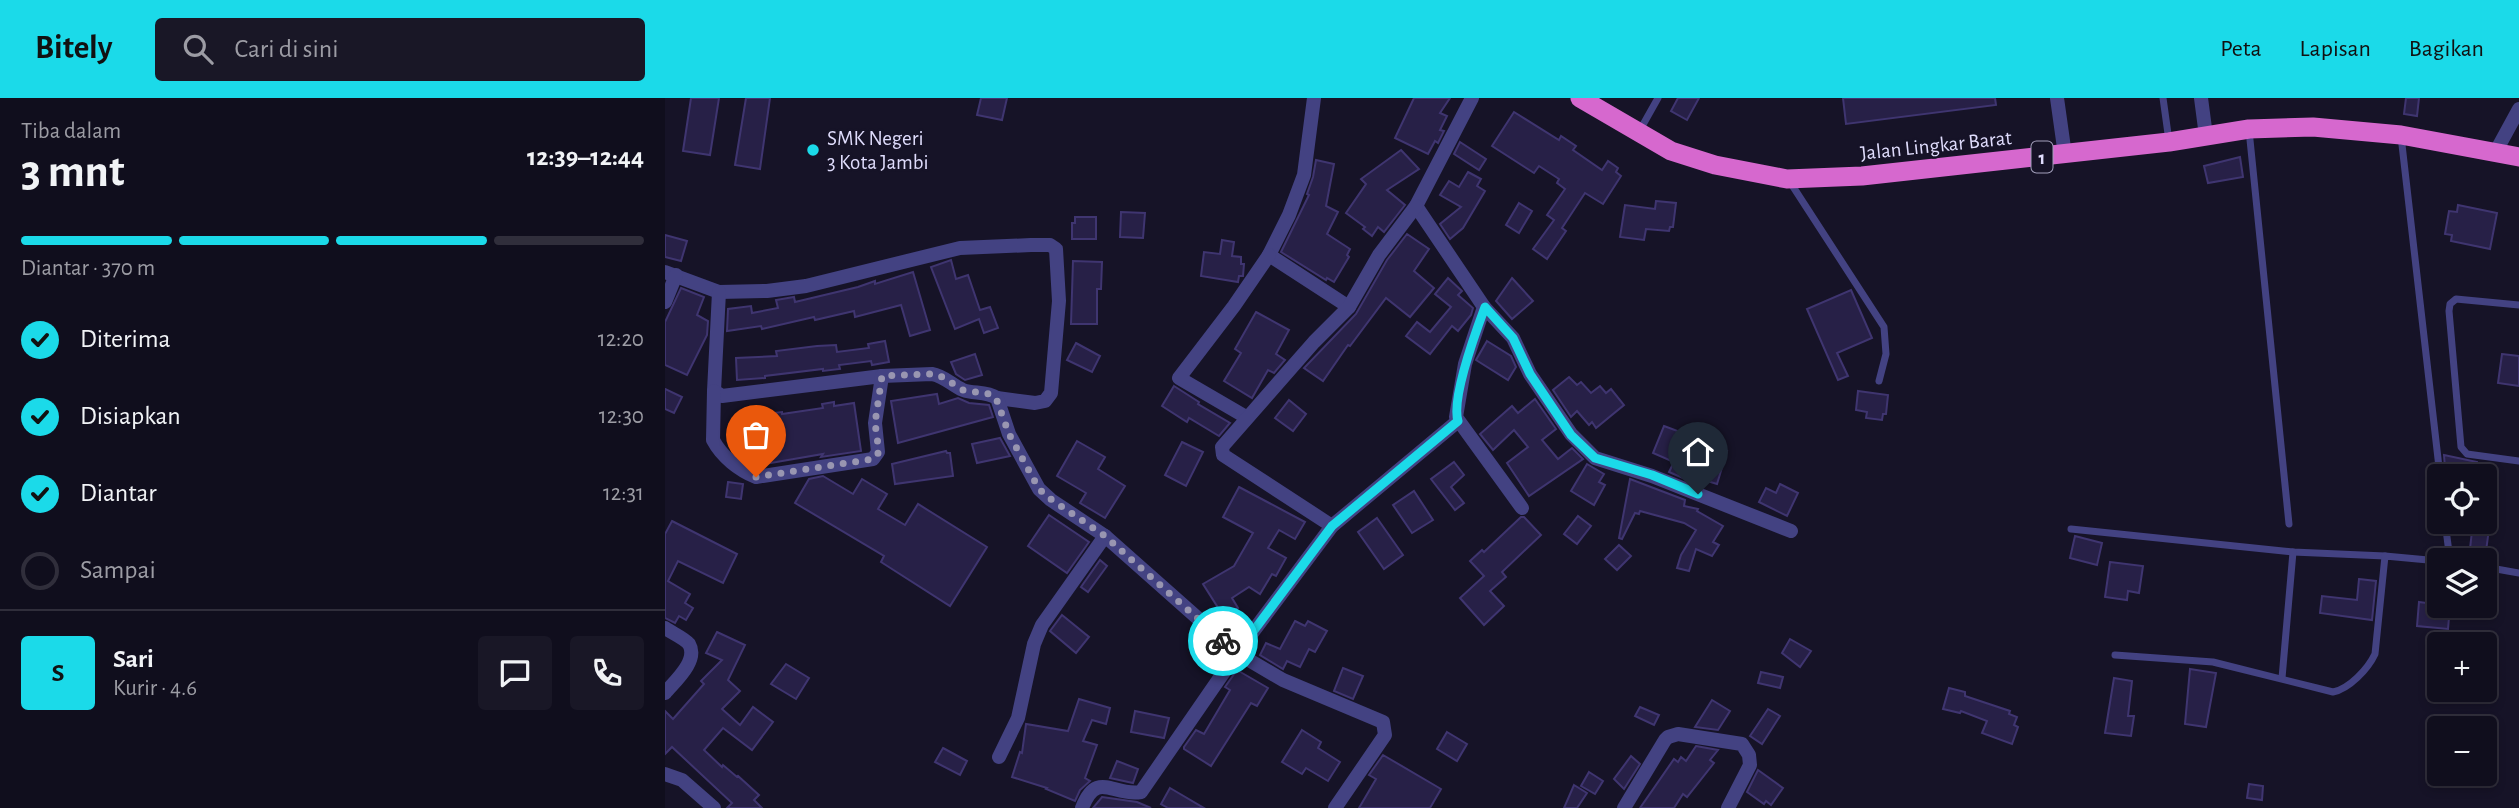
<!DOCTYPE html>
<html lang="id">
<meta charset="utf-8">
<style>
:root{--surface:#100e1d;--page:#191726;--text:#f1f3f6;--muted:#9c9ca4;--line:#302e3b;--accent:#1bdae9}
body{margin:0;font-family:"Alegreya Sans",sans-serif;background:var(--page);color:var(--text);height:100vh;display:flex;flex-direction:column;font-size:26px;white-space:nowrap}
*{box-sizing:border-box;margin:0}
p{font-size:23px;color:var(--muted)}
.icon{flex:none;width:38px;height:38px;fill:none;stroke:currentColor;stroke-width:2;stroke-linecap:round;stroke-linejoin:round}
.map{position:relative;flex:1;overflow:hidden}
.details{display:flex;flex-direction:column;background:var(--surface);width:665px}
.details>*{flex:none}
.buttons{position:absolute;left:1762px;top:366px;display:grid;gap:14px}
.buttons a{display:grid;place-items:center;width:70px;height:70px;border-radius:7px;background:var(--surface);box-shadow:0 4px 10px #0003,0 0 0 2px var(--line);font-size:35px}
.pin{position:absolute;display:grid;place-items:center;width:60px;height:60px;color:#fff;margin:-72px -30px;border-radius:50% 50% 50% 0;rotate:-45deg;box-shadow:0 0 7px #0007}
.pin .icon{rotate:45deg}
.courier{position:absolute;display:grid;place-items:center;width:70px;height:70px;margin:-35px;border:5px solid #1bdae9;border-radius:50%;background:#fff;color:#222;box-shadow:0 2px 9px #0007}
.headline em{font-style:normal;font-weight:600}
.headline div{display:flex;flex-direction:column-reverse}
.headline{display:flex;align-items:center;justify-content:space-between;height:119px;padding:0 21px}
h1{font-size:46px;font-weight:600;line-height:52px}
.bar{display:grid;grid-template-columns:repeat(4,1fr);gap:10px 7px;align-content:center;height:84px;padding:0 21px}
.bar i{height:9px;border-radius:5px;background:var(--line)}
.bar .on{background:var(--accent)}
.bar p{grid-column:span 4}
.line{display:flex;align-items:center;gap:18px;padding:0 21px;border-top:2px solid var(--line)}
.line div{flex:1}
.round{display:grid;place-items:center;flex:none;width:74px;height:74px;border-radius:7px;background:var(--page)}
ol{padding:0 21px;list-style:none}
li{display:flex;align-items:center;gap:21px;height:77px}
li p{margin-inline-start:auto}
li .icon{padding:7px;border-radius:50%;background:var(--accent);color:#111;stroke-width:4}
li:last-child{color:var(--muted)}
li i{width:38px;height:38px;border:4px solid var(--line);border-radius:50%}
header{display:flex;align-items:center;gap:42px;box-sizing:border-box;height:98px;padding:0 35px;background:var(--accent);color:#111}
header strong{font-size:33px}
nav{display:flex;gap:38px;margin-inline-start:auto;font-size:24px}
.search{width:490px;height:63px;background:var(--page);display:flex;align-items:center;gap:18px;box-sizing:border-box;padding:0 24px;border-radius:7px;color:var(--muted);font-size:26px}
main{display:flex;flex:1;min-height:0}
.map>svg:first-child{display:block}
</style>
<header>
<strong>Bitely</strong>
<div class="search"><svg class="icon" aria-label="search" viewBox="0 0 24 24"><circle cx="10" cy="10" r="6"/><path d="M15 15l6 6"/></svg>Cari di sini</div>
<nav><a>Peta</a><a>Lapisan</a><a>Bagikan</a></nav>
</header>
<main>
<section class="details">
<div class="headline"><div><h1>3 mnt</h1><p>Tiba dalam</p></div><em>12:39–12:44</em></div>
<div class="bar"><i class="on"></i><i class="on"></i><i class="on"></i><i></i><p>Diantar · 370 m</p></div>
<ol>
<li><svg class="icon" aria-label="check" viewBox="0 0 24 24"><path d="M5 12l5 5 9-10"/></svg>Diterima<p>12:20</p></li>
<li><svg class="icon" aria-label="check" viewBox="0 0 24 24"><path d="M5 12l5 5 9-10"/></svg>Disiapkan<p>12:30</p></li>
<li><svg class="icon" aria-label="check" viewBox="0 0 24 24"><path d="M5 12l5 5 9-10"/></svg>Diantar<p>12:31</p></li>
<li><i></i>Sampai</li>
</ol>
<div class="line" style="height:126px"><b class="round" style="background:var(--accent);color:#111">S</b><div><b>Sari</b><p>Kurir · 4.6</p></div><a class="round"><svg class="icon" aria-label="chat" viewBox="0 0 24 24"><path d="M4 5h16v11H9l-5 4z"/></svg></a><a class="round"><svg class="icon" aria-label="phone" viewBox="0 0 24 24"><path d="M5 4h4l2 5-3 2q2 4 5 5l2-3 5 2v4C11 20 4 13 5 4z"/></svg></a></div>
</section>
<div class="map">
<svg width="1854" height="710" viewBox="0 0 1854 710">
<rect width="100%" height="100%" fill="#161327"/>
<g fill="#272047" stroke="#3f3570" stroke-width="2">
<polygon points="26,0 54,0 45,57 18,53"/>
<polygon points="81,0 105,0 95,71 70,67"/>
<polygon points="316,0 342,0 337,22 312,17"/>
<polygon points="749,0 785,0 775,15 782,18 775,32 779,33 773,45 770,43 763,56 730,40"/>
<polygon points="1013,0 1034,0 1022,22 1006,13"/>
<polygon points="1178,0 1330,0 1331,7 1181,26"/>
<polygon points="1741,0 1754,0 1752,18 1739,16"/>
<polygon points="849,14 894,42 896,38 911,48 908,52 937,72 943,63 953,70 951,74 956,78 938,106 920,95 897,130 901,133 882,161 868,151 889,122 882,117 900,91 892,85 894,81 874,68 869,75 827,48"/>
<polygon points="795,44 821,61 814,72 789,56"/>
<polygon points="736,52 754,71 722,92 740,107 719,134 713,129 707,138 698,131 700,129 681,115 701,86 696,81"/>
<polygon points="1575,59 1578,79 1543,85 1539,68"/>
<polygon points="651,62 669,66 661,108 673,114 662,136 685,151 682,157 684,159 669,184 662,180 661,182 616,154 644,97 642,96 648,79"/>
<polygon points="803,74 816,81 812,88 820,93 798,130 785,141 775,126 796,109 775,97 784,83 794,89"/>
<polygon points="991,103 1011,105 1008,129 1005,129 1004,133 981,131 979,142 955,139 960,107 990,111"/>
<polygon points="854,105 867,113 854,135 841,127"/>
<polygon points="1793,107 1832,115 1825,151 1786,143 1787,137 1780,136 1784,113 1792,114"/>
<polygon points="456,114 480,115 478,140 455,139"/>
<polygon points="410,119 431,119 431,141 407,141 407,125 410,125"/>
<polygon points="742,136 764,151 749,173 769,190 745,219 721,200 685,248 683,247 658,283 639,270 691,216 722,162"/>
<polygon points="0,137 22,143 16,163 0,159"/>
<polygon points="557,142 569,144 567,158 576,159 576,166 579,166 578,178 574,178 573,184 536,178 539,154 555,156"/>
<polygon points="286,162 291,181 303,177 315,212 325,209 333,230 319,235 314,221 290,231 266,169"/>
<polygon points="408,163 437,164 436,191 432,191 432,226 406,226"/>
<polygon points="248,174 265,232 245,238 236,207 190,219 189,213 150,222 149,219 97,231 96,228 62,233 63,211 86,208 87,215 113,210 111,202 129,199 130,204 193,189 210,183 210,186"/>
<polygon points="783,180 797,193 793,197 808,210 806,217 793,233 787,228 765,256 741,238 752,224 765,234 786,209 770,196"/>
<polygon points="847,180 868,203 847,221 831,203"/>
<polygon points="16,190 39,199 32,217 43,223 42,237 22,277 0,267 0,224"/>
<polygon points="1186,192 1207,240 1172,255 1183,278 1173,282 1142,211"/>
<polygon points="591,214 624,232 611,256 620,262 609,275 603,272 587,300 559,283 576,255 570,251"/>
<polygon points="220,243 224,264 207,267 206,263 174,267 175,271 158,273 158,271 100,278 100,280 72,282 71,260 112,258 111,253 152,248 171,247 172,254 204,250 203,246"/>
<polygon points="822,243 846,258 851,269 843,282 811,262"/>
<polygon points="411,245 435,258 427,274 402,262"/>
<polygon points="310,256 317,277 300,282 291,276 286,264"/>
<polygon points="1837,256 1854,258 1854,288 1833,285"/>
<polygon points="904,279 912,287 916,284 926,295 935,288 941,295 946,291 959,307 931,330 927,324 924,327 912,313 906,319 888,292"/>
<polygon points="509,288 534,304 533,306 565,325 564,326 554,338 524,320 522,324 497,308"/>
<polygon points="0,291 17,299 9,315 0,311"/>
<polygon points="1193,293 1223,297 1221,316 1218,316 1217,322 1201,320 1202,314 1191,312"/>
<polygon points="272,296 274,306 293,300 304,305 324,307 328,319 233,345 226,303"/>
<polygon points="870,301 891,331 877,342 893,361 907,350 918,361 864,398 842,365 863,349 849,332 828,352 815,336 847,308 853,315"/>
<polygon points="624,302 641,316 628,333 610,320"/>
<polygon points="169,304 169,308 189,305 196,353 156,359 158,356 89,368 80,362 78,350 82,349 77,320 99,314 99,316 117,314 117,316 158,310 157,306"/>
<polygon points="999,328 1018,335 1014,344 1042,356 1044,347 1062,353 1052,386 1026,378 1025,383 1004,374 1009,364 988,355"/>
<polygon points="335,340 345,358 312,365 307,346"/>
<polygon points="412,343 440,359 433,371 460,388 440,420 415,405 421,395 392,378"/>
<polygon points="517,344 538,354 521,388 500,377"/>
<polygon points="281,353 282,355 285,355 288,378 230,386 227,366"/>
<polygon points="1779,357 1812,364 1811,374 1780,370"/>
<polygon points="789,364 799,377 786,389 799,405 790,412 766,381"/>
<polygon points="922,366 939,376 934,384 940,387 929,407 906,393"/>
<polygon points="158,378 188,396 197,381 222,396 213,411 240,427 253,406 322,449 285,508 216,464 219,458 130,405 144,381"/>
<polygon points="965,381 1020,402 1019,408 1033,411 1032,413 1058,428 1048,444 1054,447 1047,458 1031,451 1024,473 1012,470 1016,457 1031,432 1019,425 975,413 974,416 970,415 957,441 954,440"/>
<polygon points="63,384 78,386 76,401 61,399"/>
<polygon points="1115,386 1133,395 1122,418 1094,404 1101,390 1111,395"/>
<polygon points="574,389 640,424 630,441 614,432 603,450 621,460 611,478 607,476 595,496 584,489 567,500 573,510 559,519 538,486 569,468 588,435 558,419"/>
<polygon points="749,393 768,422 747,435 728,407"/>
<polygon points="384,417 424,444 402,475 363,448"/>
<polygon points="913,418 926,428 912,446 899,436"/>
<polygon points="856,419 859,419 876,437 837,474 841,479 825,493 839,508 819,527 795,500 819,478 805,463 817,452 819,454"/>
<polygon points="712,420 738,457 719,471 693,434"/>
<polygon points="7,423 72,456 58,485 13,463 3,483 25,496 20,505 28,510 21,522 14,518 10,525 0,520 0,436"/>
<polygon points="1808,424 1825,424 1821,453 1805,451"/>
<polygon points="1410,438 1437,445 1432,467 1405,460"/>
<polygon points="954,447 966,458 952,472 940,461"/>
<polygon points="435,462 442,468 423,494 416,489"/>
<polygon points="1445,464 1478,468 1474,495 1463,493 1462,502 1440,499"/>
<polygon points="1694,481 1711,483 1707,522 1655,515 1657,498 1692,502"/>
<polygon points="1754,504 1785,508 1783,531 1752,528"/>
<polygon points="397,517 424,539 411,555 385,533"/>
<polygon points="630,523 640,528 643,523 662,533 650,554 644,551 635,569 622,563 618,571 595,557 601,545 615,551"/>
<polygon points="52,534 80,547 63,582 75,593 57,611 75,627 88,609 108,624 87,652 58,630 39,652 57,669 58,667 72,679 73,678 94,697 89,702 97,710 62,710 67,705 7,649 0,656 0,613 8,621 39,586 36,583 57,562 41,555"/>
<polygon points="1125,541 1146,553 1135,569 1117,555"/>
<polygon points="121,566 144,580 131,601 106,586"/>
<polygon points="678,570 698,578 688,601 669,593"/>
<polygon points="1525,571 1551,575 1541,629 1520,626"/>
<polygon points="572,572 603,590 592,608 586,605 546,668 519,651 519,649 531,632 539,636 565,592 560,589"/>
<polygon points="1096,574 1118,579 1115,590 1093,585"/>
<polygon points="1449,580 1467,583 1463,618 1469,618 1466,638 1440,635"/>
<polygon points="1284,590 1300,594 1300,598 1345,613 1344,616 1352,619 1349,627 1353,629 1347,646 1317,635 1322,623 1296,613 1295,615 1278,611"/>
<polygon points="414,601 445,610 441,626 427,622 418,643 432,647 420,680 425,683 415,692 410,703 381,691 382,690 347,679 355,654 357,655 361,626 403,633"/>
<polygon points="1047,602 1065,613 1053,632 1030,629"/>
<polygon points="975,609 994,617 989,627 970,618"/>
<polygon points="1103,611 1115,618 1097,646 1085,638"/>
<polygon points="470,613 504,620 499,640 466,634"/>
<polygon points="637,632 656,644 653,650 675,664 663,683 641,670 637,676 617,664"/>
<polygon points="782,634 802,646 792,663 772,651"/>
<polygon points="1031,648 1053,652 1045,662 1049,665 1022,699 1018,696 1009,710 975,710 1009,661 1013,664 1016,659 1021,663"/>
<polygon points="278,650 302,663 295,677 270,664"/>
<polygon points="718,657 776,691 765,710 694,710 711,681 704,677"/>
<polygon points="966,658 975,666 959,691 949,681"/>
<polygon points="452,663 473,671 468,685 445,680"/>
<polygon points="1093,672 1118,690 1106,707 1101,703 1099,706 1082,694"/>
<polygon points="924,674 938,683 930,696 916,688"/>
<polygon points="1584,686 1598,688 1597,702 1582,700"/>
<polygon points="909,687 922,695 912,710 899,710"/>
<polygon points="505,690 539,710 503,710 496,706"/>
<polygon points="437,699 472,704 486,710 428,710"/>
</g>
<g fill="none" stroke-linecap="round" stroke-linejoin="round">
<g stroke="#434282" stroke-width="7">
<polyline points="1498,0 1504,43"/>
<polyline points="975,32 993,0"/>
<polyline points="1584,32 1624,426"/>
<polyline points="1736,38 1775,378"/>
<polyline points="1125,84 1219,229 1221,256 1214,283"/>
<polyline points="1854,207 1791,201 1785,206 1784,213 1796,349 1802,356 1854,363"/>
<polyline points="1780,424 1785,462"/>
<polyline points="1406,431 1628,454 1720,458"/>
<polyline points="1820,469 1854,475"/>
<path d="M 1450,557 L 1548,564 L 1668,594 C 1684,591 1703,571 1710,556 L 1720,458 L 1774,463"/>
<polyline points="1617,580 1628,454"/>
</g>
<g stroke="#434282" stroke-width="14">
<polyline points="649,0 639,77 624,117 604,157 684,209"/>
<polyline points="807,0 751,108 819,209 800,266 791,319 857,410"/>
<polyline points="1392,0 1400,57"/>
<polyline points="1536,0 1541,38"/>
<polyline points="1830,55 1854,11"/>
<polyline points="0,174 54,194 102,193 141,188 295,150 366,147 385,147 391,151 394,203 386,295 380,303 370,305 332,300"/>
<path d="M 54,194 L 49,293 L 57,298 L 217,278 L 267,276 C 279,278 287,287 298,292 C 309,296 321,293 332,300 L 344,336 L 374,391 L 386,402 L 440,438 L 572,555 L 618,582 L 718,624 L 720,637 L 670,710"/>
<polyline points="0,204 11,177"/>
<polyline points="819,209 848,240 865,276 906,336 930,360 987,378 1126,433"/>
<path d="M 49,293 L 48,342 C 57,359 74,372 91,379 L 208,361 L 213,354 L 210,325 L 217,278"/>
<polyline points="581,319 514,280 569,208 604,157"/>
<polyline points="667,428 558,357 557,349 649,244 684,209 714,157 751,108"/>
<path d="M 0,530 C 7,535 19,540 24,546 C 34,563 9,584 0,595"/>
<polyline points="334,659 353,620 369,546 377,527 440,438"/>
<polyline points="0,676 17,682 49,710"/>
<path d="M 417,710 C 432,671 448,699 476,694 L 572,555 L 667,428 L 793,323"/>
<polyline points="959,710 1000,642 1003,639 1013,636 1077,646 1084,657 1085,667 1063,710"/>
</g>
<polyline stroke="#d668ce" stroke-width="19" points="915,0 1006,53 1050,67 1122,81 1197,78 1504,44 1584,31 1648,29 1736,37 1854,59"/>
</g>
<g fill="none" stroke-linecap="round" stroke-linejoin="round">
<polyline stroke="#9996b1" stroke-width="7" stroke-dasharray="0 12.6" points="91,379 208,361 214,354 210,325 217,278 267,276 274,277 298,292 324,296 331,300 344,336 374,391 387,402 440,438 558,543"/>
<path stroke="#1bdae9" stroke-width="9" d="M 558,543 L 572,555 L 667,428 L 793,323 C 786,300 811,233 820,209 L 848,240 L 865,276 L 906,337 L 930,360 L 987,377 L 1033,396"/>
</g>
<circle fill="#1bdae9" stroke="#161327" stroke-width="2.5" cx="148" cy="52" r="7"/>
<g text-anchor="middle" stroke-width="5" stroke-linejoin="round" paint-order="stroke">
<rect fill="#161327" stroke="#a3a0bc" stroke-width="2" x="1366.5" y="43.5" width="21" height="31" rx="5"/>
<g font-size="19" font-weight="bold" fill="#dfdcfc">
<text x="1377" y="66">1</text>
</g>
<g font-size="21" fill="#dfdcfc" stroke="#161327" text-anchor="start">
<text x="162" y="47">SMK Negeri<tspan x="162" dy="24">3 Kota Jambi</tspan></text>
</g>
<g font-size="21" fill="#dfdcfc" stroke="#161327">
<text transform="translate(1271 47) rotate(-6)" y="7">Jalan Lingkar Barat</text>
</g>
</g>
</svg>
<div class="buttons">
<a><svg class="icon" aria-label="locate" viewBox="0 0 24 24"><circle cx="12" cy="12" r="6"/><path d="M12 2v4M12 18v4M2 12h4M18 12h4"/></svg></a>
<a><svg class="icon" aria-label="layers" viewBox="0 0 24 24"><path d="M12 4l9 5-9 5-9-5zM3 14l9 5 9-5"/></svg></a>
<a>+</a>
<a>−</a>
</div>
<div class="pin" style="left:91px;top:379px;background:#ea580c"><svg class="icon" aria-label="bag" viewBox="0 0 24 24"><path d="M5 8h14l-1 12H6zM9 8a3 3 0 0 1 6 0"/></svg></div>
<div class="pin" style="left:1033px;top:396px;background:#1f2937"><svg class="icon" aria-label="home" viewBox="0 0 24 24"><path d="M3 11l9-7 9 7M6 9v11h12V9"/></svg></div>
<div class="courier" style="left:558px;top:543px"><svg class="icon" aria-label="bike" viewBox="0 0 24 24"><circle cx="6" cy="16" r="4"/><circle cx="18" cy="16" r="4"/><path d="M6 16l4-8h5l3 8M10 8l3 8H6M13 5h3"/></svg></div>
</div>
</main>
